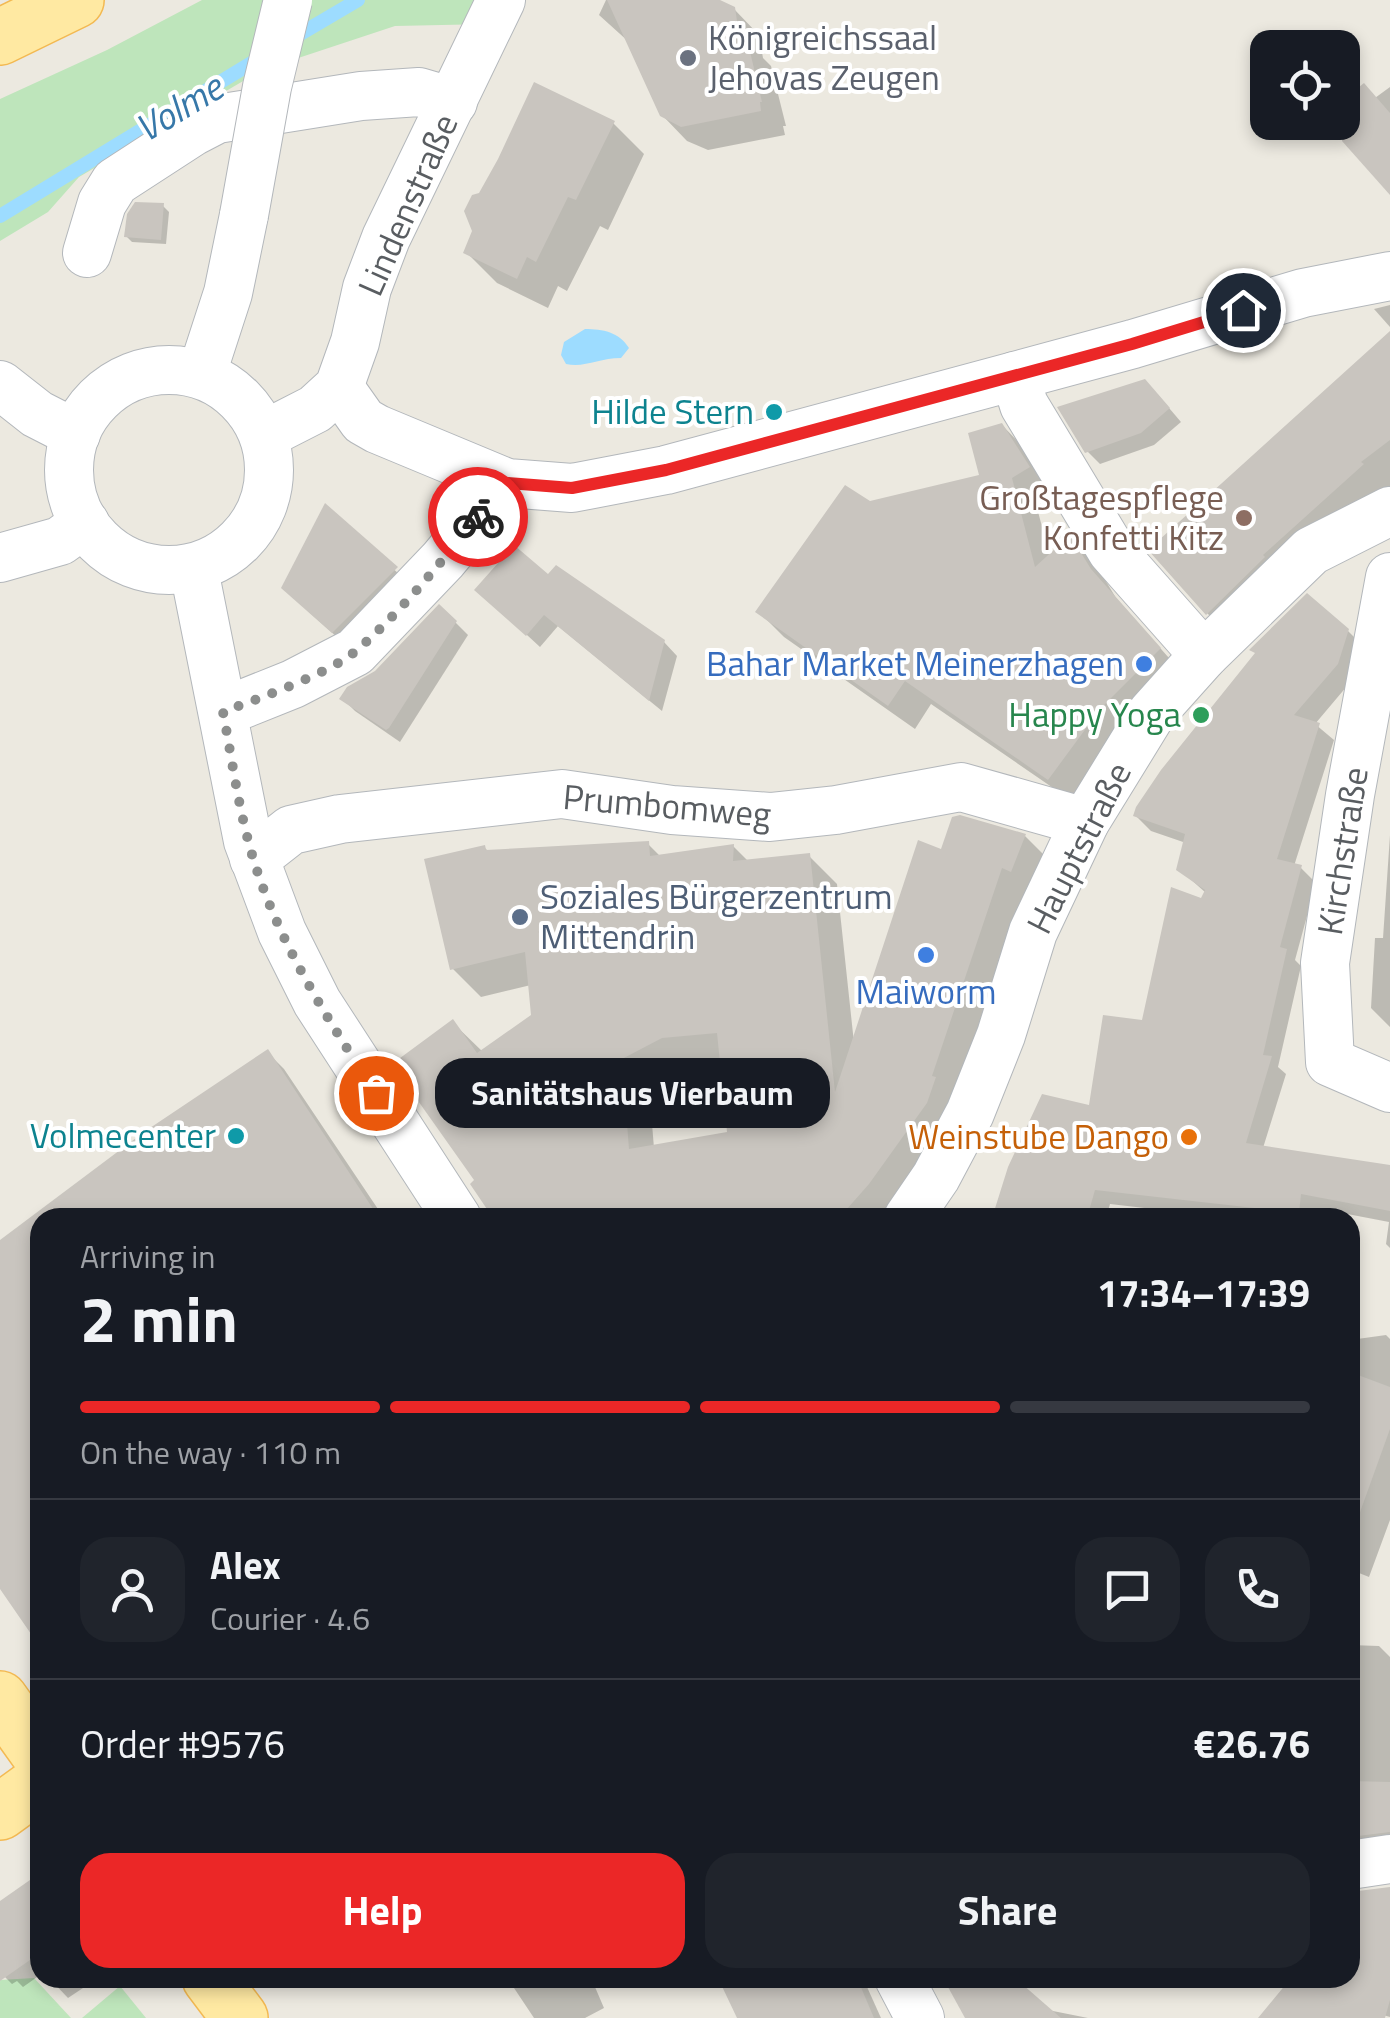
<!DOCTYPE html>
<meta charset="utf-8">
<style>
:root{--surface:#171b24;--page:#20242c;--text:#f1f3f6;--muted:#9ea1a6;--line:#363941;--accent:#eb2727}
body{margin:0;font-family:"Titillium Web",sans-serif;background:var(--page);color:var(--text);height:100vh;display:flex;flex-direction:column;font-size:38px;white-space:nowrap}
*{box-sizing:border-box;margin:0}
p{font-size:32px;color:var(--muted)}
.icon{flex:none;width:55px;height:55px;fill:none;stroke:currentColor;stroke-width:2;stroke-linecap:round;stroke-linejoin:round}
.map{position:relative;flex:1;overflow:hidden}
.sheet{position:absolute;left:30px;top:1208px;width:1330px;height:780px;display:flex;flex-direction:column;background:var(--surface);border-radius:30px;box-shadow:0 5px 15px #0003}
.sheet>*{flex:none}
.tools{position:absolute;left:1250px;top:30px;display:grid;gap:20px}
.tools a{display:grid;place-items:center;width:110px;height:110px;border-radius:20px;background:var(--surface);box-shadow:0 5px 15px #0003;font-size:50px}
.pin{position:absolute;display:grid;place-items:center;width:85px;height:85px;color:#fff;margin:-42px;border:5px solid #fff;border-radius:50%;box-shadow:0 2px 10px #0007}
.courier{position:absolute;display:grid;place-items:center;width:100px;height:100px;margin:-50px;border:8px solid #eb2727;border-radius:50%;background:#fff;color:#222;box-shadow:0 2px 12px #0007}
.bubble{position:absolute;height:70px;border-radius:30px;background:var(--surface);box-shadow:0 5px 15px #0003;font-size:32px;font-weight:700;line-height:70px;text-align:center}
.summary em{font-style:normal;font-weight:700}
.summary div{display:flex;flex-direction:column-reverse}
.summary{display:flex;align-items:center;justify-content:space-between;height:170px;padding:0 50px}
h1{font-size:65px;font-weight:700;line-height:75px}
.bar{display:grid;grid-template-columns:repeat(4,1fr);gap:15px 10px;align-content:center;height:120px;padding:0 50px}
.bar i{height:12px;border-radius:8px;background:var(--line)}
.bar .selected{background:var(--accent)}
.bar p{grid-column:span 4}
.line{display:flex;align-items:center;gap:25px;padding:0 50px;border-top:2px solid var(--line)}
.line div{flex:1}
.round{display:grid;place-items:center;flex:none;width:105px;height:105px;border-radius:30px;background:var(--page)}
.cta{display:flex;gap:20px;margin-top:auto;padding:20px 50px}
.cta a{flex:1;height:115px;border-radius:30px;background:var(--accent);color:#fff;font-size:40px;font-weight:700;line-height:115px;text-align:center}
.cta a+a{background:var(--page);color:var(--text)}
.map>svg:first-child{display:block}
</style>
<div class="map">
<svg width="1390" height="2018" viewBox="0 0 1390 2018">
<rect width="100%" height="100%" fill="#ece9e0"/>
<g fill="#bee5bb">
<polygon points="202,0 501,0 489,24 395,26 262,70 79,177 48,212 0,241 0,99 107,50"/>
<polygon points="34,1978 71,2018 0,2018 0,1980"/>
<polygon points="120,1986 146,2018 82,2018"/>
</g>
<path fill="#9ddcff" d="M 585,329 C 603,329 619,332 629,348 L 621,358 C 599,358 585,368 566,364 L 561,355 L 564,342 Z"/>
<g fill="#0003" fill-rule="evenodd">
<polygon points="606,0 714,0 734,9 759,35 763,58 771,66 786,126 783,126 785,135 708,150 687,141 662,115 630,43 599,15"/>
<polygon points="1390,87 1390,189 1329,122 1342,122"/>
<polygon points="613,123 644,154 608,230 600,226 567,291 558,286 548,308 497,283 466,252 475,231"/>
<polygon points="163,206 169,212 166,244 132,242 126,236"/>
<polygon points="1390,305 1390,327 1374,309"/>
<polygon points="1390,334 1390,488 1233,639 1207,613"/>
<polygon points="1158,395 1181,422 1154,445 1100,464 1087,451"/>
<polygon points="1002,425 1027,451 1053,493 1036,504 1050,557 1070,538 1095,563 1116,598 1184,675 1075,803 931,704 915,729 784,637 759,612 870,504 982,477"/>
<polygon points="325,507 421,594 358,656 309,612"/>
<polygon points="548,578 664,642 677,656 662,711 558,626 540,647 491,602"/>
<polygon points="455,622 468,635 400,742 355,711 343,699"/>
<polygon points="1347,630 1363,646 1353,679 1315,724 1334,740 1294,866 1301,868 1316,883 1295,960 1301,966 1278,1067 1286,1074 1263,1148 1390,1168 1390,1248 1386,1244 1389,1222 1316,1208 1315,1218 1230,1218 1110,1204 1106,1218 996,1218 1091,1108 1144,1023 1206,893 1179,869 1186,843 1151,831 1136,816"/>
<polygon points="1390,835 1390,1027 1371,1008 1375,938 1383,938"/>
<path d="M 1025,836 L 1053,864 L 960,1105 L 891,1218 L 498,1218 L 477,1180 L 453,1023 L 483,1052 L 534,1016 L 531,985 L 481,997 L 453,969 L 484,847 L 489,852 L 648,844 L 661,857 L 733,846 L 749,862 L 809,856 L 837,884 L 854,1043 L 943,852 ZM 723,1062 L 730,1134 L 654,1148 L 649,1087 L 691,1065 Z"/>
<polygon points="268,1053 284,1069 384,1218 40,1218 40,1643 0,1585 0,1244"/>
<polygon points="1386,1335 1390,1339 1390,1520 1369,1577 1359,1573 1350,1597 1350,1340"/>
<polygon points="1350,1645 1379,1646 1390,1657 1390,1846 1350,1855"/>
<polygon points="40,1884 40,1975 23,1987 17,1981 12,1984 0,1972 0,1904"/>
<polygon points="1390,1889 1390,2017 1305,1993 1292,1980 1294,1978 1350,1978 1350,1894"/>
<polygon points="49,1978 98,1978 68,1998"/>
<polygon points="496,1978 616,1978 595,1987 604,2008 585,2018 534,2018 512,1985 507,1988"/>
<polygon points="721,1978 863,1978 881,2018 739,2018"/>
<polygon points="946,1978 1022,1978 1017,1983 1048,2010 1088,2018 971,2018"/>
</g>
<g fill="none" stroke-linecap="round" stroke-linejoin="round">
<g stroke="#9ddcff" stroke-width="14">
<polyline points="290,40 358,0"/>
<polyline points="0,216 263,56"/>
</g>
</g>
<g fill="#c9c5bf" fill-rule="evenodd">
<polygon points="607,0 720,0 735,7 739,35 747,39 762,102 760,102 761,111 681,127 660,116"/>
<polygon points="534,82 615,121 576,200 568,197 536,262 527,257 517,279 463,253 472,231 464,211 472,195 479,193 498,159"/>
<polygon points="1364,83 1390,113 1390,195 1342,141 1342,101"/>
<polygon points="135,202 164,203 161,240 124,237 127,214"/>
<polygon points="1390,331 1390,440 1361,462 1364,464 1263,555 1265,557 1206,615 1148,550"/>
<polygon points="1145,379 1170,408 1141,433 1085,453 1057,407"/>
<polygon points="1002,423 1030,467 1012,478 1035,567 1070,535 1091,569 1161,648 1101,708 1048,780 905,681 888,706 755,612 845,485 870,501 979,475 968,433"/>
<polygon points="325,503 398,567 332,633 281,588"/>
<polygon points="514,545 548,574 556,565 665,640 649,701 544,615 526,636 474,590"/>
<polygon points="1307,593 1349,629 1338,664 1294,715 1320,723 1277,859 1302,865 1280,947 1287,949 1263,1055 1272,1056 1246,1143 1390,1165 1390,1211 1301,1194 1299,1213 1095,1190 1087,1218 992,1218 1008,1167 1042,1094 1089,1105 1103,1015 1142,1020 1171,887 1201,898 1205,890 1176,870 1185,834 1133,816 1136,807 1161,770 1255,653 1249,650"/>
<polygon points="439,604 457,621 389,728 386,730 339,699 347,687 375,671"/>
<path d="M 960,815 L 1026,834 L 1011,872 L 1002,868 L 932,1076 L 936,1077 L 927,1103 L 869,1184 L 839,1218 L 493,1218 L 470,1184 L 474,1180 L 392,1064 L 453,1019 L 477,1053 L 531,1015 L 525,952 L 450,970 L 424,859 L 485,845 L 486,850 L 649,841 L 650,856 L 734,844 L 733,861 L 810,853 L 835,1092 L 918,840 L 941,849 L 952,817 ZM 717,1033 L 727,1132 L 629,1149 L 622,1059 L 662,1038 Z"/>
<polygon points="268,1049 379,1218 40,1218 40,1647 0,1589 0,1240 144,1132"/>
<polygon points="1350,1372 1390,1387 1390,1429 1355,1526 1350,1525"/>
<polygon points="1350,1781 1390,1782 1390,1832 1350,1837"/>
<polygon points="40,1873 40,1953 0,1981 0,1901"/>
<polygon points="1390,1887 1390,2000 1385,2018 1258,2018 1291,1978 1350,1978 1350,1892"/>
<polygon points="718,1978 857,1978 874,2018 737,2018"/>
<polygon points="943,1978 1015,1978 1061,2018 965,2018"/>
</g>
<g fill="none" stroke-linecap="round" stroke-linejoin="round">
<g stroke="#b3b7bb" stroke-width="50">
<g id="minor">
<polyline points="87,253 102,203 115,182 192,132 217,119 361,96 419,92 453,102"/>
<circle cx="169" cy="470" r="100"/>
<polyline points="202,373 228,293 244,215"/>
<polyline points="1015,376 1024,405 1112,551 1204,655"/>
<polyline points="0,385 37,414 76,434"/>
<polyline points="339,387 363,421 377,429 507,483 572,488 666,470 1133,344 1303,293 1390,276"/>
<polyline points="264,435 315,409 339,387 355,342 367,288 386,238 501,0"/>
<polyline points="0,558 60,541 85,523"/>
<polyline points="194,570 248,841 282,932 317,1002 457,1218"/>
<polyline points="1390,577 1350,795 1325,963 1330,1062 1390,1088"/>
<polyline points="223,712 293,684 355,652 443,560 507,483"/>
<polyline points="254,859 291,830 340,819 562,794 672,810 770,817 836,810 961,787 1085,822"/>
<polyline points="908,1218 936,1177 970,1113 1001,1035 1033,932 1085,822 1152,713 1204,655 1311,551 1390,511"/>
<polyline points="1350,1865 1390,1859"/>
<polyline points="899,1978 920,2018"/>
</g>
</g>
<g stroke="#f3b952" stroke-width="58">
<g id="major">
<polyline points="0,37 76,0"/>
<polyline points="0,1699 40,1755"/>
<polyline points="0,1812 40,1783"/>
<polyline points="210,1978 240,2018"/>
</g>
</g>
<use href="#minor" stroke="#fff" stroke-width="48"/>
<use href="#major" stroke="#ffe9a2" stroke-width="55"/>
<g stroke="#b3b7bb" stroke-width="50" stroke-linecap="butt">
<polyline id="minor-bridge" points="244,215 267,87 288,0"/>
</g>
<use href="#minor-bridge" stroke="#fff" stroke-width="48"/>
</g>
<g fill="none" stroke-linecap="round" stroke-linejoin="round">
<path stroke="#8c8e8d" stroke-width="10" stroke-dasharray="0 18" d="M 376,1093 C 324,1014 272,933 248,840 C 237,798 231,754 223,712 C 259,698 329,674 357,650 C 402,611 441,562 478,517"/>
<polyline stroke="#eb2727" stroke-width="12" points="478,517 507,483 572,488 666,470 1132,344 1243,310"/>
</g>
<circle fill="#6b7280" stroke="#fff" stroke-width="4" cx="688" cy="58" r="10"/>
<g fill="#0f9aa8" stroke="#fff" stroke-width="4">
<circle cx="774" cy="412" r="10"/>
<circle cx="236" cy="1136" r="10"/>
</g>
<circle fill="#8d6e63" stroke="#fff" stroke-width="4" cx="1244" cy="518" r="10"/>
<g fill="#3f7fe0" stroke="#fff" stroke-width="4">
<circle cx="1144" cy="664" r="10"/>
<circle cx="926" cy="955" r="10"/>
</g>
<circle fill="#2e9e5b" stroke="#fff" stroke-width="4" cx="1201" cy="715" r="10"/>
<circle fill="#5c6f8a" stroke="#fff" stroke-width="4" cx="520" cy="917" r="10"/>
<circle fill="#e8710a" stroke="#fff" stroke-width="4" cx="1189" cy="1137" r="10"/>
<g text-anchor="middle" stroke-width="8" stroke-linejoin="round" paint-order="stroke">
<g font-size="35" fill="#5b616d" stroke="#fff" text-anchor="start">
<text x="708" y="50">Königreichssaal<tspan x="708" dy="40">Jehovas Zeugen</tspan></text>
</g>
<g font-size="35" fill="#595d61" stroke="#fff">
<text transform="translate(408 205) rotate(-66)" y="12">Lindenstraße</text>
<text transform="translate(667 806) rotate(5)" y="12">Prumbomweg</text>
<text transform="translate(1079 848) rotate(-63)" y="12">Hauptstraße</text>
<text transform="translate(1343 851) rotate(-81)" y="12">Kirchstraße</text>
</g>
<g font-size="35" fill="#0d838f" stroke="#fff" text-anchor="end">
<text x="754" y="424">Hilde Stern</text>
<text x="216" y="1148">Volmecenter</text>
</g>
<g font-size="35" fill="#785e54" stroke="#fff" text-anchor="end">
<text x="1224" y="510">Großtagespflege<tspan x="1224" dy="40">Konfetti Kitz</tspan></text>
</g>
<g font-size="35" fill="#366cbe" stroke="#fff" text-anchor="end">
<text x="1124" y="676">Bahar Market Meinerzhagen</text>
<text x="926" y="1004" text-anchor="middle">Maiworm</text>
</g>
<g font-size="35" fill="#27864d" stroke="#fff" text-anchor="end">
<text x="1181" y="727">Happy Yoga</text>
</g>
<g font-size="35" fill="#4e5e75" stroke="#fff" text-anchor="start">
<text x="540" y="909">Soziales Bürgerzentrum<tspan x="540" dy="40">Mittendrin</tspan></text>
</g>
<g font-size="35" fill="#c56008" stroke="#fff" text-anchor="end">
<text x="1169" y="1149">Weinstube Dango</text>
</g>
<g font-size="38" font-style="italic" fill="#3778a9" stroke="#fff">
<text transform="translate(179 108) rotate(-31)" y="13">Volme</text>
</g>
</g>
</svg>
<div class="tools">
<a><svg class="icon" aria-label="locate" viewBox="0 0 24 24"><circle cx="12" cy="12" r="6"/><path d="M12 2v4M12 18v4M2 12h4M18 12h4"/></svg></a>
</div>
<div class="pin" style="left:376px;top:1093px;background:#ea580c"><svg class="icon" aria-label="bag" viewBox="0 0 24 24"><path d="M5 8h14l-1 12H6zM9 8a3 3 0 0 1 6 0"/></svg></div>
<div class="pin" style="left:1243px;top:310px;background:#1f2937"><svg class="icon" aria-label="home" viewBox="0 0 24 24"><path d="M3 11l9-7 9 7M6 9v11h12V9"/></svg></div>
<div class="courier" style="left:478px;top:517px"><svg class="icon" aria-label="bike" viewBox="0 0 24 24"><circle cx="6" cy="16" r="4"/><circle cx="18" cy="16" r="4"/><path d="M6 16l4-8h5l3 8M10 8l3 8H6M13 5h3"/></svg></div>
<div class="bubble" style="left:435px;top:1058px;width:395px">Sanitätshaus Vierbaum</div>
<section class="sheet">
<div class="summary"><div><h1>2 min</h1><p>Arriving in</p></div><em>17:34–17:39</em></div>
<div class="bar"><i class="selected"></i><i class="selected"></i><i class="selected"></i><i></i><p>On the way · 110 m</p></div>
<div class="line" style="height:180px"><a class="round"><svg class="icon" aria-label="person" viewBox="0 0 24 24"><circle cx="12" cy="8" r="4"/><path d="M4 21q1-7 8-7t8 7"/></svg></a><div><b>Alex</b><p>Courier · 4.6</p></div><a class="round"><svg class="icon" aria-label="chat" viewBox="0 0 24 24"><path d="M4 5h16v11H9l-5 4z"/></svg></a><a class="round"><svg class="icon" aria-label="phone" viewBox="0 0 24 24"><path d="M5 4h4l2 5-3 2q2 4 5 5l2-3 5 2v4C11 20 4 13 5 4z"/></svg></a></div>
<div class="line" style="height:130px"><div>Order #9576</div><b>€26.76</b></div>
<div class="cta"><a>Help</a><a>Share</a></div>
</section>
</div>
